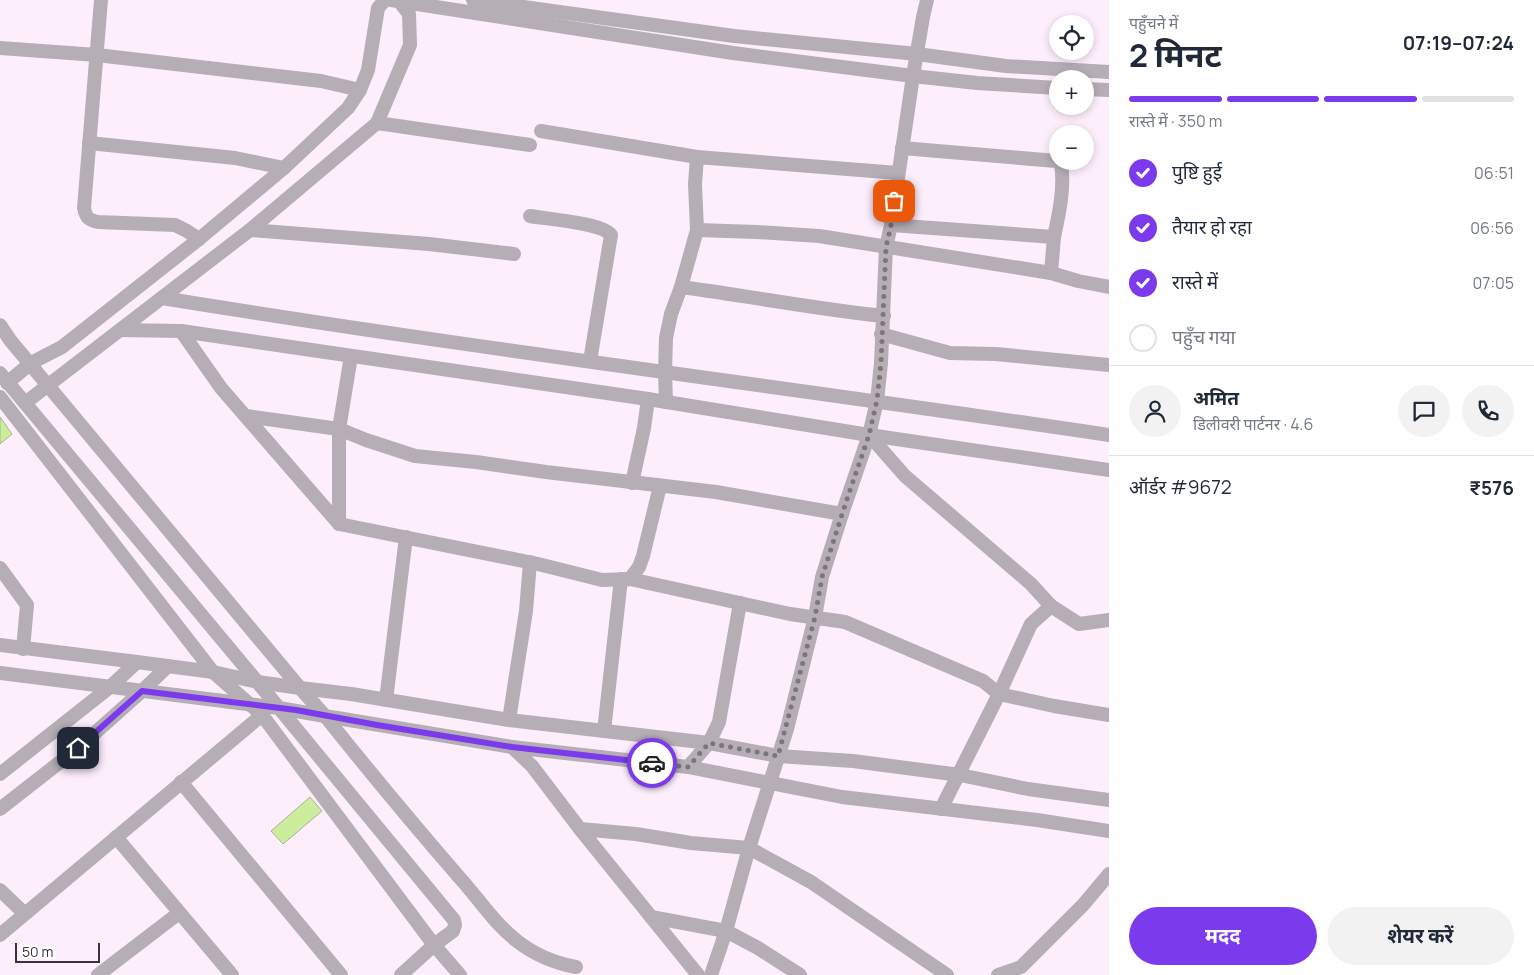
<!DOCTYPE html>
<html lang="hi">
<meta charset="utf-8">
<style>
:root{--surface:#fff;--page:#f2f2f3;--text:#1f2937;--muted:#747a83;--line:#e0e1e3;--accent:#7c3aed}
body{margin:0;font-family:Manrope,"Noto Sans Devanagari",sans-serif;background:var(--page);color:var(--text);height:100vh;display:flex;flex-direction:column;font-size:19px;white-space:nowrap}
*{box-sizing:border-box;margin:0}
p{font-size:16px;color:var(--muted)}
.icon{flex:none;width:28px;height:28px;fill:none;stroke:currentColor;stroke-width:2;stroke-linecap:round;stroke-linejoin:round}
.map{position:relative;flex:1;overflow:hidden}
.panel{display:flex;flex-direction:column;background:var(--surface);width:425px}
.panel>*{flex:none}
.buttons{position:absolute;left:1049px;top:15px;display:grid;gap:10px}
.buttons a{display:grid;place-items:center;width:45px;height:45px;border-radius:50%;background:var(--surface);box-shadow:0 2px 8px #0003;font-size:25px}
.scale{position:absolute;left:15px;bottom:12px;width:85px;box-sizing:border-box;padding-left:5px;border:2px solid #393239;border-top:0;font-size:14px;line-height:18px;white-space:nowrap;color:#393239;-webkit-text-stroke:4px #fff;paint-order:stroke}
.pin{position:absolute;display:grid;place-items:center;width:42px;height:42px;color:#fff;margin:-21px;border-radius:10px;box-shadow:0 2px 8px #0006}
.courier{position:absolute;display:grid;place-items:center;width:50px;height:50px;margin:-25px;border:4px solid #7c3aed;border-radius:50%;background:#fff;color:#222;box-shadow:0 1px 6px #0007}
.overview em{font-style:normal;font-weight:700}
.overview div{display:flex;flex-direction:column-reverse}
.overview{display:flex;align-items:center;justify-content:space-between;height:85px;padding:0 20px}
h1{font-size:32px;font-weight:700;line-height:38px}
.bar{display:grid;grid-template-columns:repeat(4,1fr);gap:8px 5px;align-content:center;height:60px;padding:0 20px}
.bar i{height:6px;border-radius:4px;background:var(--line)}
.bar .active{background:var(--accent)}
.bar p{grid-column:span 4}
.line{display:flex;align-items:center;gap:12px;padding:0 20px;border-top:1px solid var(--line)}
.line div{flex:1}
.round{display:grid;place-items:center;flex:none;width:52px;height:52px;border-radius:26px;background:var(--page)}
ol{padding:0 20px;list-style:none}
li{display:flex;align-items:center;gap:15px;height:55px}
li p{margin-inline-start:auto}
li .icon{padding:5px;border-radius:50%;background:var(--accent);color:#fff;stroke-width:4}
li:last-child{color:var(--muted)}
li i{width:28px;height:28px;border:2px solid var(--line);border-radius:50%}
.cta{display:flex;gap:10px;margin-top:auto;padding:10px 20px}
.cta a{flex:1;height:58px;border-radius:30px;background:var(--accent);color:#fff;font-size:20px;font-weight:700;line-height:58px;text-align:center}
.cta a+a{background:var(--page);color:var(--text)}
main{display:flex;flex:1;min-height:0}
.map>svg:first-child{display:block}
</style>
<main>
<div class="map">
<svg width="1109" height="975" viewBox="0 0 1109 975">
<rect width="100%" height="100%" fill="#fdeefc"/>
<g fill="#cbed9c" stroke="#a8b19d">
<polygon points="0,417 12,434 0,444"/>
<polygon points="310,797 322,811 283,844 271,831"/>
</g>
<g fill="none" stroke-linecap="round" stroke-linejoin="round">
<g stroke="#b5aeb5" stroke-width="14">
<path d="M 101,0 L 84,208 C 86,218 89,220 98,222 L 175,225 L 187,231 L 199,239"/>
<polyline points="391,0 733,53 913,76 977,83 1058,88"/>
<polyline points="473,0 734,36 917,54 1006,66 1109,72"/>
<polyline points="0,48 97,55 321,81 360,90"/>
<polyline points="1085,89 1109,90"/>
<polyline points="377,123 530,145"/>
<polyline points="541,131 697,157"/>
<polyline points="89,143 235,158 284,168"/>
<path d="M 530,216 C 547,219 602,223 611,235 L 590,361"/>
<path d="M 891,225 L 1054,237 C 1059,214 1065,187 1061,164 L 1056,161 L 902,148"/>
<polyline points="250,230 429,244 514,254"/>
<polyline points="697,230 757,232 819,236 1051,273 1078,281 1109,287"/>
<polyline points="1051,273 1054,237"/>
<path d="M 681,287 C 749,296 816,309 884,316"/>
<path d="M 162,298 C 477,349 793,388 1109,435"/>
<polyline points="120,330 181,331 648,399 869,435 1109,470"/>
<polyline points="181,331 221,388 339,524 538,564 602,580 630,579 790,614 845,622 983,681 999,694 1031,624 1051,606 1031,584 905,476 869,435"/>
<polyline points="881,334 950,353 996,354 1109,365"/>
<polyline points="7,383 31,363 62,347 199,239 284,168 348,108 360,90 368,70 378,8 385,0"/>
<polyline points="0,397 213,672 262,715 434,945 460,975"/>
<polyline points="666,402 665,372 666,338 671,314 681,287 697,230 695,184 697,157 898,173"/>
<polyline points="25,403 250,230 377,123 410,45 409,14 399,1 400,0"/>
<polyline points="246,416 339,429 366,440 415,456 476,462 546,472 716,492 842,514"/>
<polyline points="632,483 644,428 648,399"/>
<polyline points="339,524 339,429 351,356"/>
<polyline points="0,568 27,605 23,649"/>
<polyline points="630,579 639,567 643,556 660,486"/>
<polyline points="1051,606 1079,624 1109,620"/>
<polyline points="0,645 137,662"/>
<polyline points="0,673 279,708 454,920 455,925 453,931 434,945 401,975"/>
<polyline points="300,688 351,694 509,720 709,743 778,756 853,761 960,775 1028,789 1109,800"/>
<polyline points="386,700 406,537"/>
<polyline points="325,716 512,747 688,767 842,797 1037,820 1109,831"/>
<path d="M 325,716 C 369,771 413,824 459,877 C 478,898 494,923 517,941 C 535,955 554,963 576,967"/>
<polyline points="509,720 526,611 530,562"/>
<polyline points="604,731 621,579"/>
<polyline points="512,747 532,766 580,829 636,834 691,843 749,848 811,882 947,975"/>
<polyline points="688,767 709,743 719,722 740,603"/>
<polyline points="0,774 110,687 137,662 213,672 258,682"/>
<polyline points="181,782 341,975"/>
<polyline points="0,809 78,748 142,691 168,666"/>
<polyline points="941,809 999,694 1054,706 1109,715"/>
<polyline points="580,829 698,975"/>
<polyline points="116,837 232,975"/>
<polyline points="0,890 24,913"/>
<polyline points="651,917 726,931 758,948 800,975"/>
<polyline points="0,935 262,715"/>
<polyline points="98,975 179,913"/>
<polyline points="711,975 726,931 749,848 787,729 815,617 822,577 842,514 869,435 877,401 881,363 886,247 891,225 913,76 923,17 927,0"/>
<polyline points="998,975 1021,967 1083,905 1109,874"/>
</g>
<g stroke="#b5aeb5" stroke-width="14">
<polyline points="0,325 10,340 300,688 325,716"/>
<polyline points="0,373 279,708 325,716"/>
<polyline points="258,682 300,688"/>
</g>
</g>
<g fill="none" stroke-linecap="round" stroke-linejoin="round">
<polyline stroke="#7e747d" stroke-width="5" stroke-dasharray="0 9" points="652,763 688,767 709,743 778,756 815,617 822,577 848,496 869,435 877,400 881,363 886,247 891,225 894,201"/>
<polyline stroke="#7c3aed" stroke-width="6" points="78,748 142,691 296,710 377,725 512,747 652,763"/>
</g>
</svg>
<div class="buttons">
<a><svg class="icon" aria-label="locate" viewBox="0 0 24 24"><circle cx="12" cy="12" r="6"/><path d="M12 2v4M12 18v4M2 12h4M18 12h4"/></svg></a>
<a>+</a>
<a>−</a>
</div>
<div class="scale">50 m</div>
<div class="pin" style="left:894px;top:201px;background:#ea580c"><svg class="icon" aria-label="bag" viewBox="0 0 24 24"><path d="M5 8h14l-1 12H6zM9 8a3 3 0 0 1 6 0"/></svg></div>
<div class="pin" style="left:78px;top:748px;background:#1f2937"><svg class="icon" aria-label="home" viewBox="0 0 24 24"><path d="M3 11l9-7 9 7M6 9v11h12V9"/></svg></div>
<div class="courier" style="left:652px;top:763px"><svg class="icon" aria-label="car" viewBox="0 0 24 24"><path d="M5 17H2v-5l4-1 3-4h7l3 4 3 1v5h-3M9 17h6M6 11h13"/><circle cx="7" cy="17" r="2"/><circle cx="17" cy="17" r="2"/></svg></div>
</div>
<section class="panel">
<div class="overview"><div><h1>2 मिनट</h1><p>पहुँचने में</p></div><em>07:19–07:24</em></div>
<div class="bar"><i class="active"></i><i class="active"></i><i class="active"></i><i></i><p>रास्ते में · 350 m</p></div>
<ol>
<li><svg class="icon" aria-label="check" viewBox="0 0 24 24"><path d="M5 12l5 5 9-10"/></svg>पुष्टि हुई<p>06:51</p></li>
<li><svg class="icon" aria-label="check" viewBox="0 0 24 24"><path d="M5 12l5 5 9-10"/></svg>तैयार हो रहा<p>06:56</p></li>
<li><svg class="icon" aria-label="check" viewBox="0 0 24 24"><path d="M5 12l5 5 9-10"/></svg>रास्ते में<p>07:05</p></li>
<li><i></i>पहुँच गया</li>
</ol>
<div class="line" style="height:90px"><a class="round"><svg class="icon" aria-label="person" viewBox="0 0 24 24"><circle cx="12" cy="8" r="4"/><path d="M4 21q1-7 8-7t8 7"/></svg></a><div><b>अमित</b><p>डिलीवरी पार्टनर · 4.6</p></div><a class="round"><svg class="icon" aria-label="chat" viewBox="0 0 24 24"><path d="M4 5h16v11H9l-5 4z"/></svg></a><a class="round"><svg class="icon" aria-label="phone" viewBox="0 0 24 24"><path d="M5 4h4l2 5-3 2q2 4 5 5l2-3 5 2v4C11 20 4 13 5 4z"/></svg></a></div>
<div class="line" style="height:65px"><div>ऑर्डर #9672</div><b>₹576</b></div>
<div class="cta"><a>मदद</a><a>शेयर करें</a></div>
</section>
</main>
